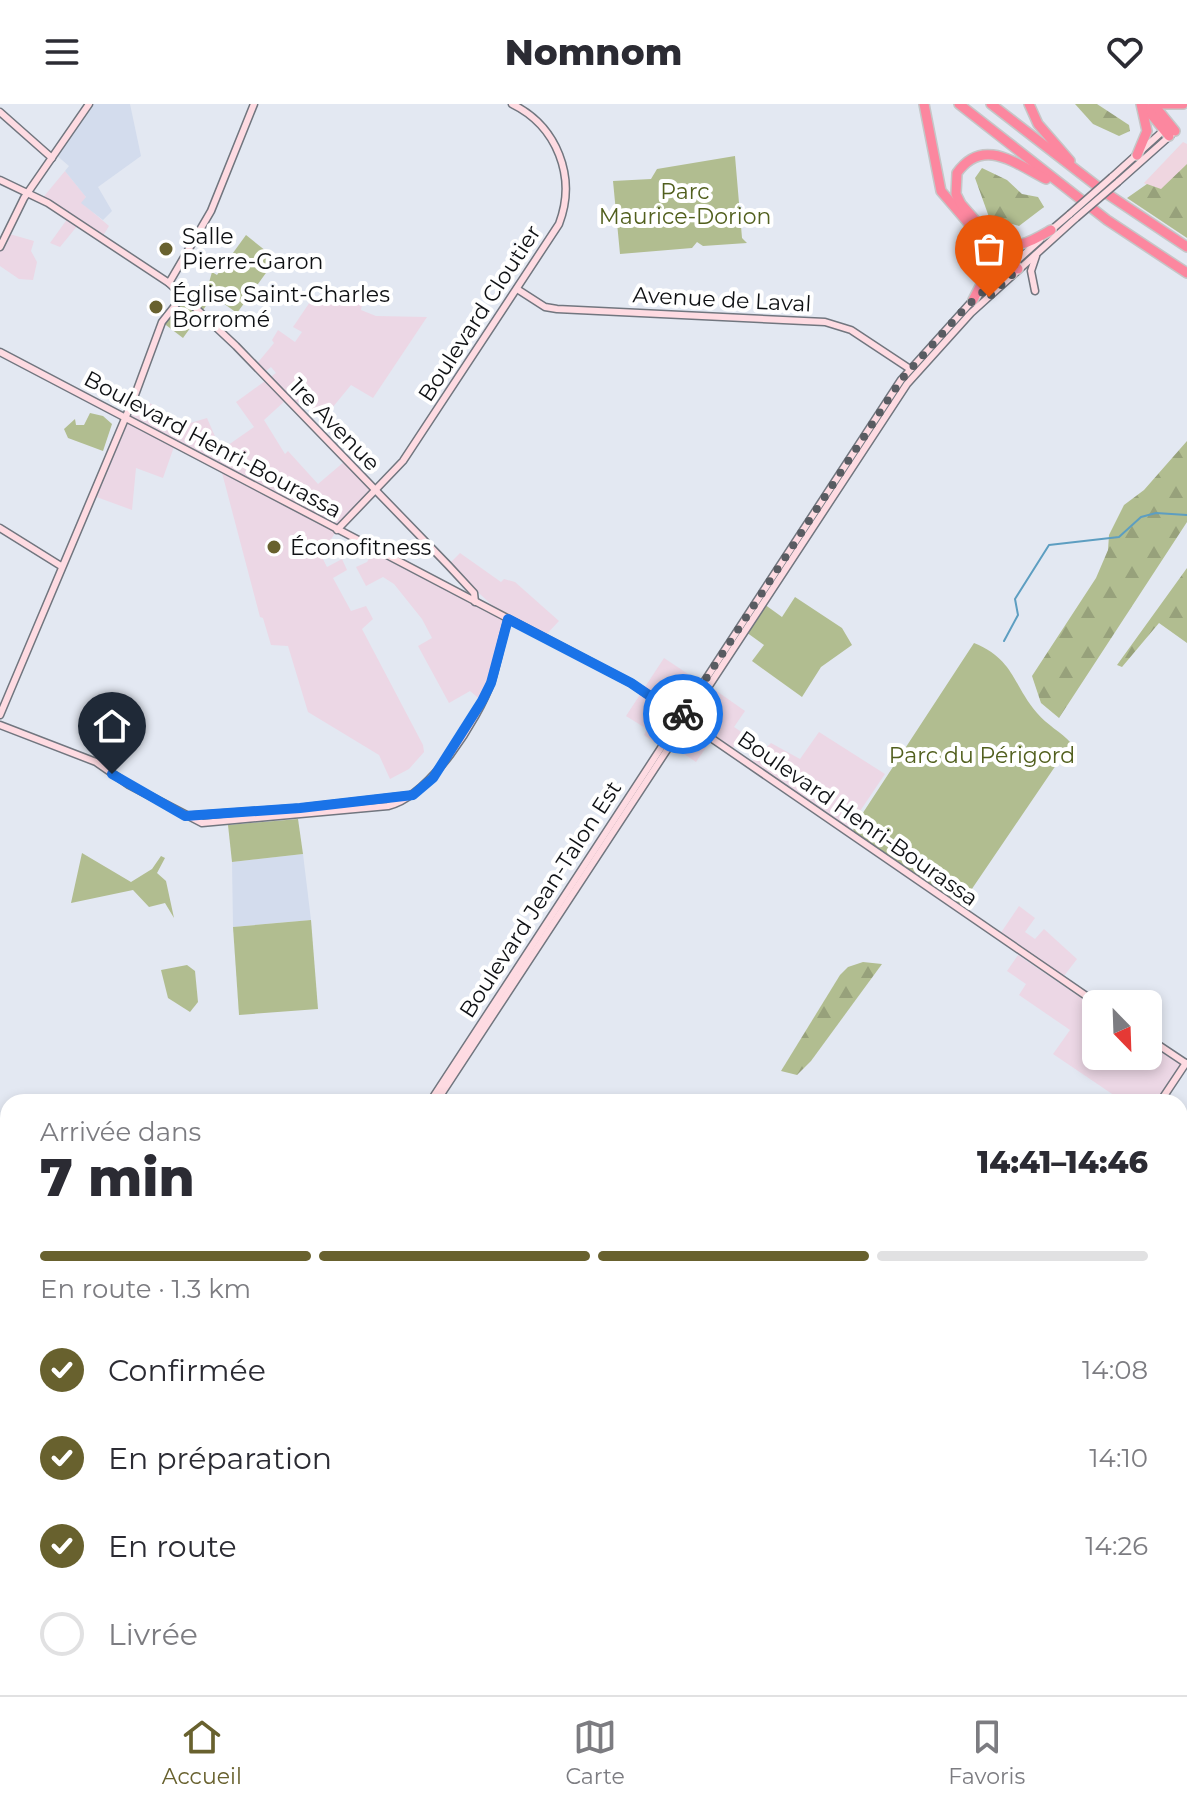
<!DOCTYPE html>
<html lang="fr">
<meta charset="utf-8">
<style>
:root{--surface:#fff;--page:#f2f2f3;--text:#2b2b33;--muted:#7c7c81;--line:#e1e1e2;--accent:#68612e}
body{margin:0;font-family:Montserrat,sans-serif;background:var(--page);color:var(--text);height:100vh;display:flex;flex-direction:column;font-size:30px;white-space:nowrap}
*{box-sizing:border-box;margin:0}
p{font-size:26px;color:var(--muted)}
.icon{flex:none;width:44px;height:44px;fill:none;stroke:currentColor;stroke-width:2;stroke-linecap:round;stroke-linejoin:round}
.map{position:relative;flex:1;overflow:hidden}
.drawer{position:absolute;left:0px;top:990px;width:1188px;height:602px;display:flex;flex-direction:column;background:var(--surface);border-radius:24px 24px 0 0;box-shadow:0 4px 12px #0003}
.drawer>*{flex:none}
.needle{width:52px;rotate:157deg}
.fabs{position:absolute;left:1082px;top:886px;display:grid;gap:16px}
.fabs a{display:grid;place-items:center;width:80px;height:80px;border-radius:12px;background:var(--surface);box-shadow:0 4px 12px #0003;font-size:40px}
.pin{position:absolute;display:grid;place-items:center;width:68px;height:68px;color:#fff;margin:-82px -34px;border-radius:50% 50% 50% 0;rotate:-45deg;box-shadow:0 0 8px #0007}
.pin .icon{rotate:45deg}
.courier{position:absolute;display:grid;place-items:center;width:80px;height:80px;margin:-40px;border:6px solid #1a73e8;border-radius:50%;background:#fff;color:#222;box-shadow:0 2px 10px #0007}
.summary em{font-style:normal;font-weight:800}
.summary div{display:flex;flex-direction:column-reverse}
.summary{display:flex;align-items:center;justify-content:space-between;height:136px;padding:0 40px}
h1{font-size:52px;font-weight:800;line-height:60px}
.bar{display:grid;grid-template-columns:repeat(4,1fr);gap:12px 8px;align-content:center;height:96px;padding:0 40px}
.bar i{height:10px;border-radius:6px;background:var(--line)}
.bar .on{background:var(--accent)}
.bar p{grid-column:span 4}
ol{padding:0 40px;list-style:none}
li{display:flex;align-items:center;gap:24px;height:88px}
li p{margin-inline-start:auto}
li .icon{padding:8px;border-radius:50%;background:var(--accent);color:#fff;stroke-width:4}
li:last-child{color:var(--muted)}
li i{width:44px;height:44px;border:4px solid var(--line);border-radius:50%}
header{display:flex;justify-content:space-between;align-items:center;height:104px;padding:0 40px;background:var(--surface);font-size:36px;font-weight:800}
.dock{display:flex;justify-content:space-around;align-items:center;height:112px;border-top:2px solid var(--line);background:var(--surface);font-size:22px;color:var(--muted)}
.dock a{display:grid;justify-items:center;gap:4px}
.dock .on{color:var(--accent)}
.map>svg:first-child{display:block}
</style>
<header><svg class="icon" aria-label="menu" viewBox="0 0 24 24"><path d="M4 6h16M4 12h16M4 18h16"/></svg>Nomnom<svg class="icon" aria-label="heart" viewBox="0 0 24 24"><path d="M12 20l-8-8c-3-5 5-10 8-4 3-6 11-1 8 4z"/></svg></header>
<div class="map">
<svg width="1187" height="1591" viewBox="0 0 1187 1591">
<defs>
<pattern id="forest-firs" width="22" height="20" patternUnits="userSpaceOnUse" patternTransform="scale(2)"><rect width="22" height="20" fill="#b1bd90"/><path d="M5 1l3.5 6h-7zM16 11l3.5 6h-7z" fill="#97a17b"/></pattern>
</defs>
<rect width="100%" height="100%" fill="#e3e8f2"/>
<g fill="#ecd7e5">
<polygon points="65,67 86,93 82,99 109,122 101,135 78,121 60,143 50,139 68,114 41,96"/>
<polygon points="6,129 34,137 31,147 37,158 33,176 19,175 0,162 0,143"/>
<polygon points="314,192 363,196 361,206 376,212 427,213 373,294 351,281 323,315 302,295 293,303 286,296 264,316 285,350 288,347 318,380 345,357 375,388 337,426 321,451 327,463 342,455 347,466 333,474 351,507 366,502 373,515 362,525 423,641 424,648 409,665 390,675 379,651 308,608 288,542 271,541 263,514 260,513 221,365 175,340 163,374 136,364 132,406 91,391 135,291 187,320 207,314 221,346 254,323 236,298 276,269 271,263 262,270 255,262 274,239 272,236 278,226 295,238 302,228 293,223"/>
<polygon points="374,445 504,512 448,461 460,449 501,478 504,475 515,478 559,517 543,534 508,516 491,579 482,597 470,587 449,599 418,542 432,534 422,515 394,480 383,473 366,482 356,463 367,458"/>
<polygon points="664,554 703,580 661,643 644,631 647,625 626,612"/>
<polygon points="708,581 745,607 734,623 743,629 731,647 712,635 696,658 671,641"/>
<polygon points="819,628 885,670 846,728 749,660 771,639 800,655"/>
<polygon points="1019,802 1035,814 1025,828 1035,835 1044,825 1077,855 1064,872 1000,830"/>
<polygon points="1018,851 1096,904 1096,952 1148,952 1148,939 1181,961 1156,998 1124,998 1053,950 1070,926 1019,891 1026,880 1007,867"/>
</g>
<polygon fill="#efd6e0" points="1183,38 1187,40 1187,108 1144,79"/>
<g fill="#d3dced">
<polygon points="89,0 130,0 141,52 98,83 112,107 103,116 81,99 86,93 65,67 69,62 55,50"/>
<polygon points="303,750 311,816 233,823 232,758"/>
</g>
<g fill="#b1bd90">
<polygon points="735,52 742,134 747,139 703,142 697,138 692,144 620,150 613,77 651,75 657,65"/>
<polygon points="246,131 276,155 237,209 213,192 183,234 162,218 181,194 177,188 184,181 192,186 202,180 208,182 212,168 217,171"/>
<polygon points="90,309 103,312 112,320 103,347 68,334 64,325 75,315 76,321 84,321"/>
<polygon points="795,493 842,524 852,541 821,563 802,593 752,557 764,541 746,528 764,500 782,513"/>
<path d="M 974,539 C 1015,556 1012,580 1037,609 C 1047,621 1061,628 1071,639 L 961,801 L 854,729 L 853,724 Z"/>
<polygon points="298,715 303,750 232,758 228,721"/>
<polygon points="82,749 131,778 152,765 161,752 165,754 157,769 166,777 174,814 165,799 149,803 133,786 71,799"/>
<polygon points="311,816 318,905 239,911 233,823"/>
<polygon points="187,861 195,867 198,898 190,908 168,894 161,866"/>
<polygon points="0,1116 8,1122 8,1337 0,1339"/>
<polygon points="700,1584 799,1584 797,1591 692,1591 701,1588"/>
</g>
<g fill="url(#forest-firs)">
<polygon points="1075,0 1097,0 1129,21 1130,27 1119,32 1093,20"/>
<polygon points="1187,60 1187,134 1127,94 1147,80 1161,85"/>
<polygon points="982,64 1007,76 1022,90 1038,93 1044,103 1019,122 989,113 975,74"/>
<polygon points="1187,337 1187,418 1059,614 1041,599 1032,572 1096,474 1108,446 1109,431 1124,401 1144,386"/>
<polygon points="1187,464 1187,539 1159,519 1122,563 1117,561"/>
<polygon points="863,858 882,860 811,957 797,971 781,967 840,871 848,863"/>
</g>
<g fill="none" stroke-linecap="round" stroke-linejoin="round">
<polyline stroke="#5d9ec1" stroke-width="2" points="1004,537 1018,511 1015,495 1049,441 1119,433 1141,413 1156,409 1187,411"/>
<g stroke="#5d9ec1" stroke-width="6">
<polyline points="1180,1300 1187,1298"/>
<polyline points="895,1591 895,1584"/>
</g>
<g stroke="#71767f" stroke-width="9">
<g id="secondary">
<polyline points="0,8 52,54"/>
<polyline points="1112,73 1164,26"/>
<polyline points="0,76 48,99 169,179 236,242 448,461 474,489 475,498"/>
<polyline points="1118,78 1172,30"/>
<polyline points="1049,128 1070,110"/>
<polyline points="0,143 24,94 89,0"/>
<polyline points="169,179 211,107 254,0"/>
<polyline points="517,185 545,203 557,205 825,218 851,226 910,265"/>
<polyline points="1035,187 1031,167 1036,152"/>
<polyline points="0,248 631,579 1098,900"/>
<polyline points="0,424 61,462"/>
<path d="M 337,426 L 403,357 L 559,120 C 577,73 557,22 512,0"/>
<polyline points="0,611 135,291 162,218 181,194"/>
<path d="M 0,621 L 96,658 L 129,681 L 202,719 L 388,702 C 430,692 478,616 492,576 C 498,556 502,535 508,515"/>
<polyline points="185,712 300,704 413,691"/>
<polyline points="1148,934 1187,960"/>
<polyline points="430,998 901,276 973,196 1040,136"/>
<polyline points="436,998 907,280 971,209 1076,114"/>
<polyline points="1160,998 1186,959"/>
<polyline points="0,1050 8,1056"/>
<polyline points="0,1380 8,1382"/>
<polyline points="0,1387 8,1389"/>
<polyline points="247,1584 249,1591"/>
<polyline points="803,1591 805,1584"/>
</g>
</g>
<g stroke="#c5c6c7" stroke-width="12">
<g id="highway">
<polyline points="924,0 941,87 1012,170"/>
<polyline points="959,0 1107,116 1187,169"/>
<polyline points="991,0 1106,89 1187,143"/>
<polyline points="1029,0 1038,20 1070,57"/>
<polyline points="1153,0 1175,27"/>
<polyline points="1161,0 1183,0"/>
<polyline points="1146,4 1169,32"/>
<polyline points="1137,51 1147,27 1141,0"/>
<path d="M 995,134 C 1016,148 1032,137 1051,126"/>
<path d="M 1018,165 L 961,100 L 956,90 L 957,69 C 983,32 1016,60 1046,75"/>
<polyline points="973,196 989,165 984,142"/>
</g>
</g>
<use href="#secondary" stroke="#fedbe2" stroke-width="6"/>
<use href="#highway" stroke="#fc879f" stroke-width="9"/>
<g stroke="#71767f" stroke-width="9" stroke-linecap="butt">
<g id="secondary-bridge">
<polyline points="1070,110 1112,73"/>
<polyline points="1076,114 1118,78"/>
</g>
</g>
<use href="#secondary-bridge" stroke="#fedbe2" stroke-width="6"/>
</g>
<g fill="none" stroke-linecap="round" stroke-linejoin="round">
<polyline stroke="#595c62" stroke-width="8" stroke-dasharray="0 14.4" points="683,610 901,276 966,203 1014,160 1018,165 989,193"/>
<polyline stroke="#1a73e8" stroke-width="10" points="112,670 185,712 300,704 413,691 433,674 482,597 491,579 508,515 631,579 681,613 683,610"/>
</g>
<g fill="#68612e" stroke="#fff" stroke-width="3">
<circle cx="166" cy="145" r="8"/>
<circle cx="156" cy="203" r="8"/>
<circle cx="274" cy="443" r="8"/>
</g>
<g text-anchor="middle" stroke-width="8" stroke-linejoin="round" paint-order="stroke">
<g font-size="22" fill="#515f1d" stroke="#fff">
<text x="685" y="95">Parc<tspan x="685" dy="25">Maurice-Dorion</tspan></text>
<text x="982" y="659">Parc du Périgord</text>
</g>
<g font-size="22" fill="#0f1114" stroke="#fff" text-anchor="start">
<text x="182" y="140">Salle<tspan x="182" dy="25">Pierre-Garon</tspan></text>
<text x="172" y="198">Église Saint-Charles<tspan x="172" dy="25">Borromé</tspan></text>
<text x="290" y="451">Éconofitness</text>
</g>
<g font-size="22" fill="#0f1114" stroke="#fff">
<text transform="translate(722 195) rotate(3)" y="8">Avenue de Laval</text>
<text transform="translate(479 209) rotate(-57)" y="8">Boulevard Cloutier</text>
<text transform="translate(335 320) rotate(46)" y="8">1re Avenue</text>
<text transform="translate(213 340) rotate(28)" y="8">Boulevard Henri-Bourassa</text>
<text transform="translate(858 714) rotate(35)" y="8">Boulevard Henri-Bourassa</text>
<text transform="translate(540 795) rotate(-57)" y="8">Boulevard Jean-Talon Est</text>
</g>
</g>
</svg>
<div class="fabs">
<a><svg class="needle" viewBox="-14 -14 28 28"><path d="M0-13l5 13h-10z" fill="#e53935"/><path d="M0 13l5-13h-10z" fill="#7c7c81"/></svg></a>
</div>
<div class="pin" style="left:989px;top:193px;background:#ea580c"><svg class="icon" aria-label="bag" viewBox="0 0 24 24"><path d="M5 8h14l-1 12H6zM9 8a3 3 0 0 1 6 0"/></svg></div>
<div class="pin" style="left:112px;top:670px;background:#1f2937"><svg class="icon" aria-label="home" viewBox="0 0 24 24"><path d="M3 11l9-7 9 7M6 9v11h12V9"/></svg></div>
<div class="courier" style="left:683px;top:610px"><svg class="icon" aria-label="bike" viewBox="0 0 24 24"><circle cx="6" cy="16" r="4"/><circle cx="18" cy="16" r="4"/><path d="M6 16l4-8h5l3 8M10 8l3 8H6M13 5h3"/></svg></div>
<section class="drawer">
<div class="summary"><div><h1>7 min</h1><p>Arrivée dans</p></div><em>14:41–14:46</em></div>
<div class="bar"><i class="on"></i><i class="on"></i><i class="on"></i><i></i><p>En route · 1.3 km</p></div>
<ol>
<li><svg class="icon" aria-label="check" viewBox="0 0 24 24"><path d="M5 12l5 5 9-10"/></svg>Confirmée<p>14:08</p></li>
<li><svg class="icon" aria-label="check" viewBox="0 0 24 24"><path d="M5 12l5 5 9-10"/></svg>En préparation<p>14:10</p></li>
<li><svg class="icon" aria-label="check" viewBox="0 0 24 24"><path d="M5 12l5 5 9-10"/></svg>En route<p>14:26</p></li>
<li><i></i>Livrée</li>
</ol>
</section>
</div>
<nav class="dock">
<a class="on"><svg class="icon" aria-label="home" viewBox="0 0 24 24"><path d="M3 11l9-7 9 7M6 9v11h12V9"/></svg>Accueil</a>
<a><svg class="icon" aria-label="map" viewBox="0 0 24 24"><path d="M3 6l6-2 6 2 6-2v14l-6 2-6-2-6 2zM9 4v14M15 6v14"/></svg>Carte</a>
<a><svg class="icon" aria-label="saved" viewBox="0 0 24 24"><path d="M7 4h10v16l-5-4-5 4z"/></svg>Favoris</a>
</nav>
